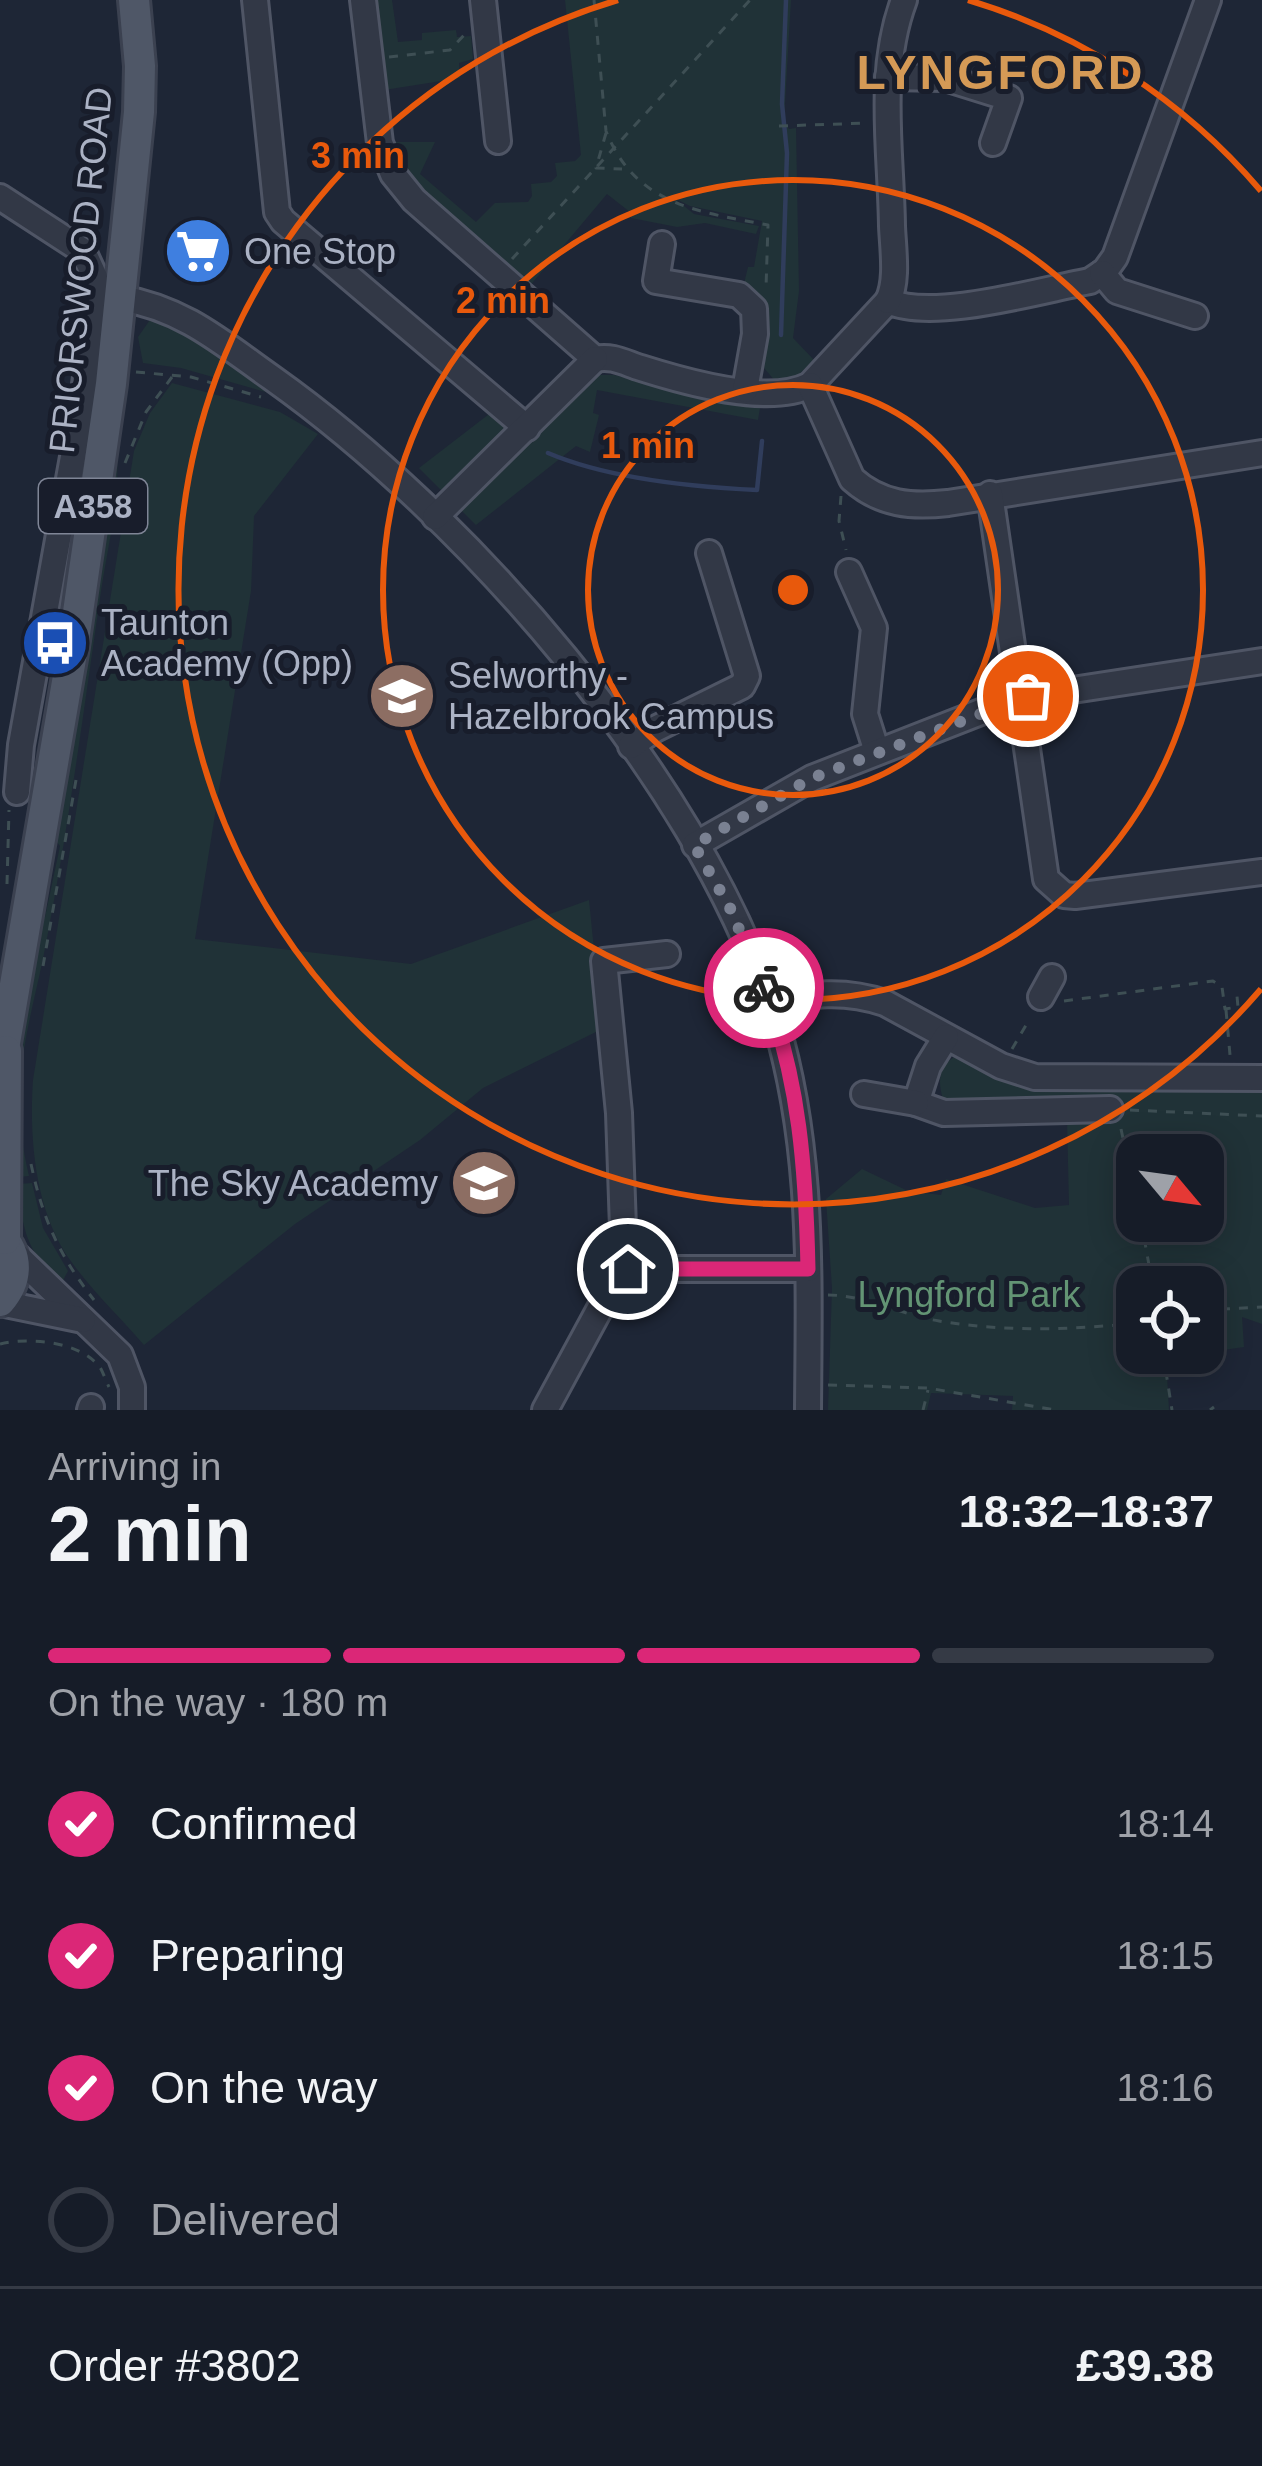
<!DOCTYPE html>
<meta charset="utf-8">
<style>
:root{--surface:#161c28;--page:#1f2530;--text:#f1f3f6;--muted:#9ea1a8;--line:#353a45;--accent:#db2777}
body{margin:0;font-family:Arial,sans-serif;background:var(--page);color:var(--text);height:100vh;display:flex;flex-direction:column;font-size:45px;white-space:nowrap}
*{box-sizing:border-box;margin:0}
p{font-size:39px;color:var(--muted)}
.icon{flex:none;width:66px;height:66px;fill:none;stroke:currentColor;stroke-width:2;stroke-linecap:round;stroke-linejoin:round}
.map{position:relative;height:1410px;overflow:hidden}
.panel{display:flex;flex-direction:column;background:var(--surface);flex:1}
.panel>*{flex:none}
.needle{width:78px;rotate:119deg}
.fabs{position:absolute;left:1116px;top:1134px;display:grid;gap:24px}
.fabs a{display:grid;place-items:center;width:108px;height:108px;border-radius:24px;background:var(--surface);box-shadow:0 6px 30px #0003,0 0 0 3px var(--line);font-size:60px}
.pin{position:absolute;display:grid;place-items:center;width:102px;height:102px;color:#fff;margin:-51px;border:6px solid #fff;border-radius:50%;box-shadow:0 3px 12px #0007}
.courier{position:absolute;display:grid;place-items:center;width:120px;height:120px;margin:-60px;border:9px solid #db2777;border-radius:50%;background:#fff;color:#222;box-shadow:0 3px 15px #0007}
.summary em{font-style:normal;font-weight:800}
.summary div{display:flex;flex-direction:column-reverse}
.summary{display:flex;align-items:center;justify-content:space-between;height:204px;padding:0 48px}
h1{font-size:78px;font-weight:800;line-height:90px}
.bar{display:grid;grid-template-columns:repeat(4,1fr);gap:18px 12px;align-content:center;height:144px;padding:0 48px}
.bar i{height:15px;border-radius:9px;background:var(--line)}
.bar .current{background:var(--accent)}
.bar p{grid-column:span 4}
.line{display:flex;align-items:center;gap:30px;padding:0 48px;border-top:3px solid var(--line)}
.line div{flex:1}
ol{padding:0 48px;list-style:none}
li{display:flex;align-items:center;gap:36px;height:132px}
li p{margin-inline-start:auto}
li .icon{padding:12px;border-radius:50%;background:var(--accent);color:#fff;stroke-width:4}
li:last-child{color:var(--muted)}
li i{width:66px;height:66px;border:6px solid var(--line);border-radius:50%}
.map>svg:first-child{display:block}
</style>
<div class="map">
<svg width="1262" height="1410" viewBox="0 0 1262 1410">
<rect width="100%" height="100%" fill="#1e2636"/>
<g fill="#203237" fill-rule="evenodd">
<polygon points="373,0 392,0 398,42 422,40 422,33 456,30 457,37 471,36 473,59 459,63 460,78 384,90"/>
<polygon points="565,0 791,0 784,121 789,129 796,128 799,291 793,338 814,360 798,375 776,382 764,368 765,358 759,357 743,288 748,267 754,267 762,221 690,206 674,198 694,214 759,226 756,234 705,223 677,227 631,218 630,212 607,194 528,288 412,183 393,142 435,142 420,174 476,222 495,203 528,202 532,196 531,184 551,182 557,176 555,163 575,161 581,155"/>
<polygon points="152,317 169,320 280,396 181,368 143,363 138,337"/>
<polygon points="595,375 614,375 760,408 758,420 597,390 593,413 599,415 590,452 576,446 476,525 419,468 493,411 533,437"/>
<path d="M 172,383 L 280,412 L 318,434 L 254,516 L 251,591 L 195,939 L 411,964 L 589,900 L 602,1029 L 483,1088 L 420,1140 L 295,1224 L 144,1345 C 120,1317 92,1291 70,1260 C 35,1211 29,1138 33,1080 L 134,451 L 150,413 Z"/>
<path d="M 116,443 C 122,493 107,549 100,598 C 84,709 69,822 48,933 C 31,1027 6,1077 29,1176 L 18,1177 C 6,1092 26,1008 38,924 L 45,917 L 60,846 L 54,838 Z"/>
<path d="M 958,1055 L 1262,1089 L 1262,1324 L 1242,1317 L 1244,1347 L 1203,1353 L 1203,1287 L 1137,1287 L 1137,1353 L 1200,1353 L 1166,1358 L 1169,1410 L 1012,1410 L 1013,1396 L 931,1393 L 927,1410 L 828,1410 L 832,1288 L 826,1199 L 862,1169 L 908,1191 L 941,1195 L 946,1179 L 1035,1208 L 1069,1205 L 1067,1119 L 952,1107 L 943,1099 C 937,1080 939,1064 958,1055 ZM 1137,1155 L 1203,1155 L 1203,1221 L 1137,1221 Z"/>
<path d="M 32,1183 L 43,1228 L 68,1271 L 61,1284 C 26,1249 23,1233 18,1184 Z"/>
</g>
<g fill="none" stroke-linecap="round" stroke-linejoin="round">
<g stroke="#303d5c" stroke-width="4.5">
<polyline points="781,335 787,153 782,104 786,0"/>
<path d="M 548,453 C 607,478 693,487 757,490 L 762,441"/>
</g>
<g stroke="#4f5565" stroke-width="30">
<g id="minor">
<polyline points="255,0 277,212 283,221 527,428"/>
<path d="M 363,0 L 380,143 L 393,174 L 414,200 L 595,359 C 612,355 625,363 641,368 C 685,382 769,406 810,385 L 888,301 C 932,322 1041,290 1090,281 L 1105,271 L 1115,257 L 1208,0"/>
<polyline points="483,0 498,141"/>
<polyline points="888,77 945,78 1009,98 993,143"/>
<polyline points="0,197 83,251 95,277 97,293 82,407 21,745 17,792"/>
<polyline points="662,244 656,281 739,295 754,309 755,334 745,390"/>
<polyline points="1102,273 1117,291 1195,316"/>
<path d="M 121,298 C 184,309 221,342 272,378 C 465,515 695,777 770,1004 C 814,1136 809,1272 808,1410"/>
<path d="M 888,301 C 898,280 893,250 892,226 C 891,150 877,72 904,0"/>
<path d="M 810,385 L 852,479 C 881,505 912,507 948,503 L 1262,453"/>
<polyline points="990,494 1046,879 1064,895 1075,896 1262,872"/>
<polyline points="435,517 595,359"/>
<polyline points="849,572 874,628 865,714 877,752"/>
<polyline points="631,746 655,729 742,686 747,676 709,553"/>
<polyline points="695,845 812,778 1014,699 1262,661"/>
<polyline points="1041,997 1052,977"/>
<path d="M 770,1002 C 811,994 843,989 885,1003 L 1001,1066 L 1035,1077 L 1262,1078"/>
<polyline points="946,1037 928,1066 916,1103 944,1113 1110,1109"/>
<polyline points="864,1094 916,1103"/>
<polyline points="12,1251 120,1355 132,1387 132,1410"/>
<polyline points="628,1269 624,1257 619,1113 604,961 667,954"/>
<polyline points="0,1303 83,1320"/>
<polyline points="90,1410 91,1407"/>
<polyline points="545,1410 604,1301 628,1269 808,1269"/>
</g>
</g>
<g stroke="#3b4150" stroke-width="36">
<g id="major">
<polyline points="0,1072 73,647 111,384 139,112 140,66 134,0"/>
<path d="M 0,1235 C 19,1256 18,1280 0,1301"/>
<polyline points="5,1239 6,1051"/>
</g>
</g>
<g stroke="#3e4f54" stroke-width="3" stroke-dasharray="9 9" stroke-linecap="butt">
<path d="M 594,0 L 606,131 C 635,205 699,212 768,225 L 766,288"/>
<polyline points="389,57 450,50 466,33"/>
<polyline points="779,126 868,123"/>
<polyline points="606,133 596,168 622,169"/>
<polyline points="512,259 750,0"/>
<polyline points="136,372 191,377 261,397"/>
<polyline points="125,463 146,412 172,377"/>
<polyline points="841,496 839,521 846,550"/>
<polyline points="7,884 9,810"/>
<polyline points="43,966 76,780"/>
<polyline points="1064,1001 1213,981 1222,987 1225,1009 1238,1007 1237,996"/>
<polyline points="1226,1010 1230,1055"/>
<polyline points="1012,1049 1029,1020"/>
<polyline points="1130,1110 1262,1116"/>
<polyline points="1121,1129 1137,1204"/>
<path d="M 31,1164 C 43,1220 59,1255 94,1300"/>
<polyline points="1141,1221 1153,1287"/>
<path d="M 828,1295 C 865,1295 902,1315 939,1321 C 1005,1332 1071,1330 1137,1323"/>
<polyline points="1203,1310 1262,1307"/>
<path d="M 0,1344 C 29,1337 82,1341 101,1369 C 104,1375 106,1381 109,1387"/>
<polyline points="1163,1353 1172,1410"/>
<polyline points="828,1385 928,1388 1055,1410"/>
<polyline points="923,1410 928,1390"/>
<polyline points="1210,1410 1214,1407"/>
</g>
<use href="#minor" stroke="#323846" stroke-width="24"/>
<use href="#major" stroke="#4f5767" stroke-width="30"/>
</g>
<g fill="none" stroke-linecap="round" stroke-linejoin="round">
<polyline stroke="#7a8192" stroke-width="12" stroke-dasharray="0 21.6" points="764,988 730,908 694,845 812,778 1028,696"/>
<path stroke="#db2777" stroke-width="15" d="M 628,1269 L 808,1269 C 806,1173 800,1079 764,988"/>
</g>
<g fill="none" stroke="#e8590c" stroke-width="6">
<circle cx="793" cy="590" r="205"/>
<circle cx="793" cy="590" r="410"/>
<path d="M1261 989A615 615 0 1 1 618 0M968 0A615 615 0 0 1 1261 191"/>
</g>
<defs>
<g id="supermarket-disc" transform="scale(3.45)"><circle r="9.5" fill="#3f7fe0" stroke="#181d2b"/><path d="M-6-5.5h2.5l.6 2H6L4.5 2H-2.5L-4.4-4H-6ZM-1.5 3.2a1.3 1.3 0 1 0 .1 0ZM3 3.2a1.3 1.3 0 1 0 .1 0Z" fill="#fff"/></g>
<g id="bus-disc" transform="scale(3.45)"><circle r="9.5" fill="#1a4fb4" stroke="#181d2b"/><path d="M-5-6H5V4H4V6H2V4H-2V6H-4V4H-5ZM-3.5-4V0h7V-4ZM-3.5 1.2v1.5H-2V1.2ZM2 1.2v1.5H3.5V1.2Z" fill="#fff"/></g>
<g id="school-disc" transform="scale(3.45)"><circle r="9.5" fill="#8d6e63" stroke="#181d2b"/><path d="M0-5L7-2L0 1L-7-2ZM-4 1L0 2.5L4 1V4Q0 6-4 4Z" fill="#fff"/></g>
</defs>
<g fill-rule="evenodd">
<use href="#supermarket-disc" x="198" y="251"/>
<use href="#bus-disc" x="55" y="643"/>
<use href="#school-disc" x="402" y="696"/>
<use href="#school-disc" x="484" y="1183"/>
</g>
<g text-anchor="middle" stroke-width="10" stroke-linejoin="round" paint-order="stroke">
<rect fill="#181d2b" stroke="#7f8596" stroke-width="3" x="39" y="479" width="108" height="54" rx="9"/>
<g font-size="33" font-weight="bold" fill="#abb2c4">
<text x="93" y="518">A358</text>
</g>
<g font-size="36" fill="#abb2c4" stroke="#181d2b" text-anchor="start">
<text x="244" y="264">One Stop</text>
<text x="101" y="635">Taunton<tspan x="101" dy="41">Academy (Opp)</tspan></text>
<text x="448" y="688">Selworthy -<tspan x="448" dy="41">Hazelbrook Campus</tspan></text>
<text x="438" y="1196" text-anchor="end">The Sky Academy</text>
</g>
<g font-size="36" fill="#abb2c4" stroke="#181d2b">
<text transform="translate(80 270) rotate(-84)" y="13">PRIORSWOOD ROAD</text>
</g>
<g font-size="36" fill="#639474" stroke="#181d2b">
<text x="969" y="1307">Lyngford Park</text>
</g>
<g font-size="48" font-weight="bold" letter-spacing="3" fill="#d59a56" stroke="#181d2b">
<text x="1001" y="89">LYNGFORD</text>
</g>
</g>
<circle cx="793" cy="590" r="18" fill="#e8590c" stroke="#181d2b" stroke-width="6"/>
<g font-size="36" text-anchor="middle" font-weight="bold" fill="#e8590c" stroke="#181d2b" stroke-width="10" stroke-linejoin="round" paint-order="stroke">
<text x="358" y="168">3 min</text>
<text x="503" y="313">2 min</text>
<text x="648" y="458">1 min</text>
</g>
</svg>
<div class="fabs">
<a><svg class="needle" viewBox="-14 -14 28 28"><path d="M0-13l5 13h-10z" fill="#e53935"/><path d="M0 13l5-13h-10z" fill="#9ea1a8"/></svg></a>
<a><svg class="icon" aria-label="locate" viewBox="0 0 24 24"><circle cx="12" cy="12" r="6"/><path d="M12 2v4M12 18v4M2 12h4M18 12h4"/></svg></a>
</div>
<div class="pin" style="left:1028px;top:696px;background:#ea580c"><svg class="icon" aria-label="bag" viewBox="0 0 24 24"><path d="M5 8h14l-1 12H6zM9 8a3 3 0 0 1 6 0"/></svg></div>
<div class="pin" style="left:628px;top:1269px;background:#1f2937"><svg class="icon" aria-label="home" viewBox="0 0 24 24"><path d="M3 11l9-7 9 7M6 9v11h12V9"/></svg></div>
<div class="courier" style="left:764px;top:988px"><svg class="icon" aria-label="bike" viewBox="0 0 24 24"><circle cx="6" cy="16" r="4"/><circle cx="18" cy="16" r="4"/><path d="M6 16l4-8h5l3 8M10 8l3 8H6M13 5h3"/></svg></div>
</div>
<section class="panel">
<div class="summary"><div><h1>2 min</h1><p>Arriving in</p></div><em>18:32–18:37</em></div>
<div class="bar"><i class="current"></i><i class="current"></i><i class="current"></i><i></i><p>On the way · 180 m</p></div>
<ol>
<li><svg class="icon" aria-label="check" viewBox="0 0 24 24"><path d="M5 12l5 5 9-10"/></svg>Confirmed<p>18:14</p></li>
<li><svg class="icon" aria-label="check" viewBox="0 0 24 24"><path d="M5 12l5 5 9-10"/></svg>Preparing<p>18:15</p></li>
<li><svg class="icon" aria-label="check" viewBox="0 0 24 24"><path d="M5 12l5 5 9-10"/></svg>On the way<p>18:16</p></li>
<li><i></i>Delivered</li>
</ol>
<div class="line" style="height:156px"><div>Order #3802</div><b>£39.38</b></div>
</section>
